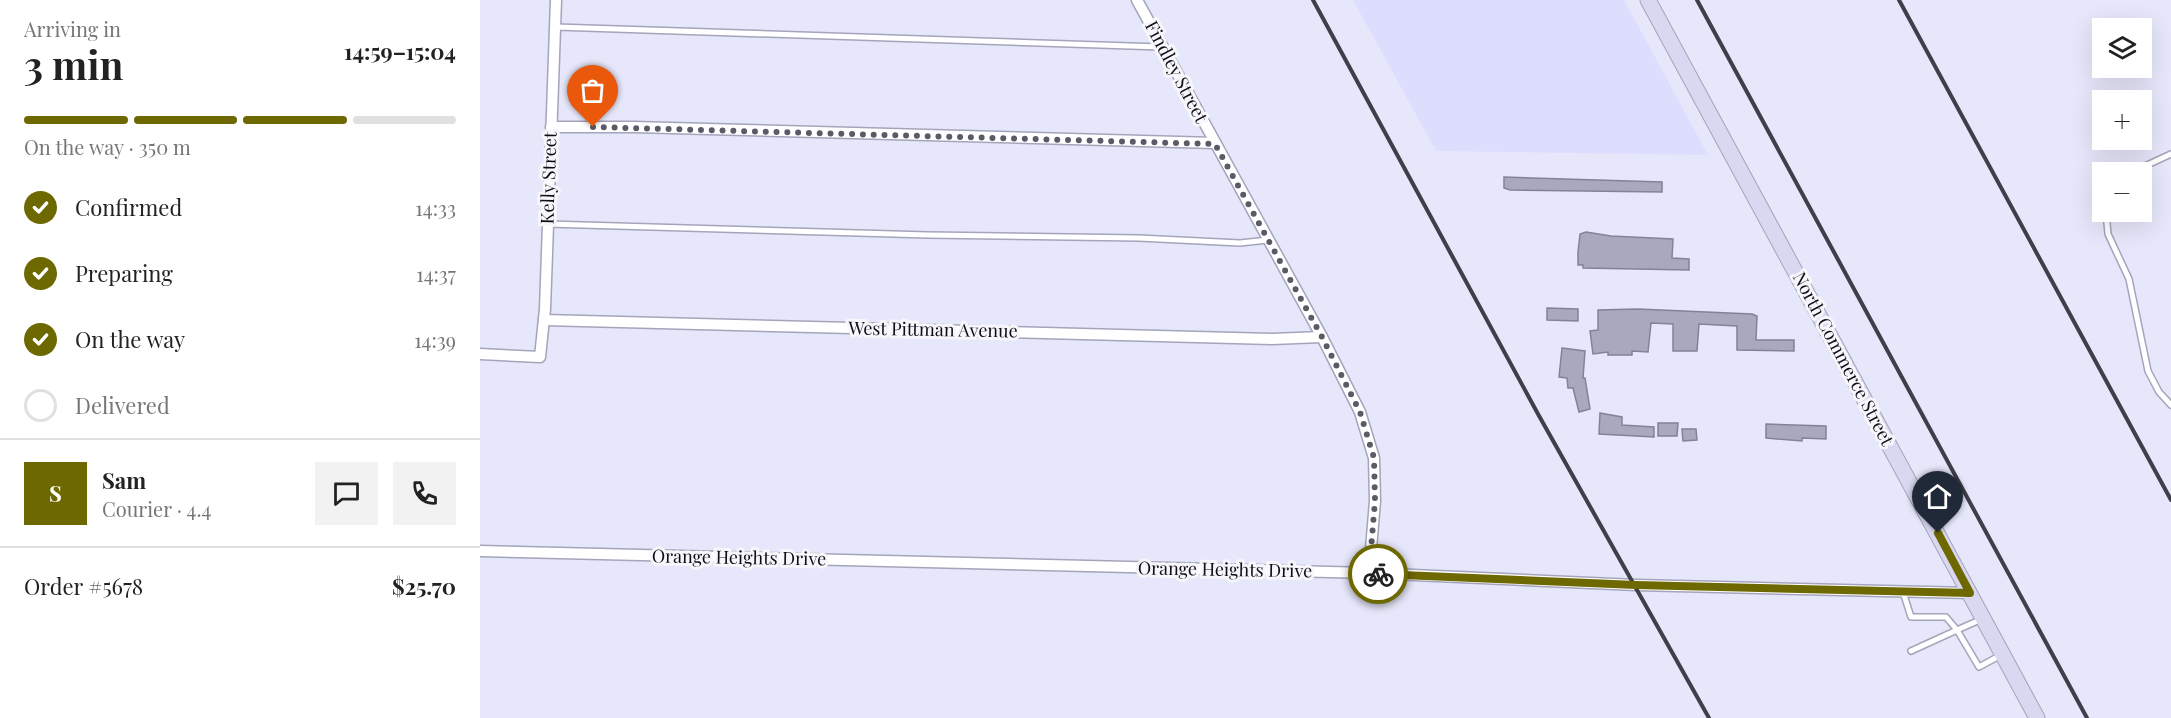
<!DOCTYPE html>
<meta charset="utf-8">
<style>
:root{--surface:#fff;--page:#f2f2f2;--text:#222;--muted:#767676;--line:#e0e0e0;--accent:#6e6800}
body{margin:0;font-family:"Playfair Display",serif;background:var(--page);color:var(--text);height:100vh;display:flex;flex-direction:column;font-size:22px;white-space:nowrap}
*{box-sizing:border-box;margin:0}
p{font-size:20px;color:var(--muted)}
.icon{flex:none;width:33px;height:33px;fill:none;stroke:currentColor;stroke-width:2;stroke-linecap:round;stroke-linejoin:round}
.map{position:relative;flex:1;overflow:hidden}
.sheet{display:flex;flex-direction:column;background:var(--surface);width:480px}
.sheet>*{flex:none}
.controls{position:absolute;left:1612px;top:18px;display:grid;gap:12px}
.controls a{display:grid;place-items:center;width:60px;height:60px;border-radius:0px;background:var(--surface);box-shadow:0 6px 24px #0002;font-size:30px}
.pin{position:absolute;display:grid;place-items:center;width:51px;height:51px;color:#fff;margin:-62px -26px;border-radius:50% 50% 50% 0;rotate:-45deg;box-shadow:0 0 6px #0007}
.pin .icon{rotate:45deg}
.courier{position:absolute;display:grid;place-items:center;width:60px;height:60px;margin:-30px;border:4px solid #6e6800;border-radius:50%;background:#fff;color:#222;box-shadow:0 2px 8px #0007}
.head em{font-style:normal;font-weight:700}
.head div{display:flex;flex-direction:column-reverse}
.head{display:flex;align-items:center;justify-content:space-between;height:102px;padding:0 24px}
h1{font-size:39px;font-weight:700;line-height:45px}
.bar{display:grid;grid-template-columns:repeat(4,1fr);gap:9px 6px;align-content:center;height:72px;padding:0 24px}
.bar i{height:8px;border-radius:4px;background:var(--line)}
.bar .selected{background:var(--accent)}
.bar p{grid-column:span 4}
.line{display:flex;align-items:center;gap:15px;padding:0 24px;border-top:2px solid var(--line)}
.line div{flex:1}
.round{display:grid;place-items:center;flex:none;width:63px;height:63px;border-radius:0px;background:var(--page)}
ol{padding:0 24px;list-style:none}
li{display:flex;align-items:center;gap:18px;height:66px}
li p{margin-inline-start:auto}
li .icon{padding:6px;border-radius:50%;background:var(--accent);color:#fff;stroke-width:4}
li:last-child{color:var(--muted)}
li i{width:33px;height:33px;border:3px solid var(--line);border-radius:50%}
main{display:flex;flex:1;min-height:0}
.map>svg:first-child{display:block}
</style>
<main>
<section class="sheet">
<div class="head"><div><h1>3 min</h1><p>Arriving in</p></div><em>14:59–15:04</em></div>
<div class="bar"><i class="selected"></i><i class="selected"></i><i class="selected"></i><i></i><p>On the way · 350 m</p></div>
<ol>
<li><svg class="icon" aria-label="check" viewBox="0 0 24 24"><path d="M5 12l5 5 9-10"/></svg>Confirmed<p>14:33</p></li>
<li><svg class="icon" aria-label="check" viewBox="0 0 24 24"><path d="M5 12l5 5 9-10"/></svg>Preparing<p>14:37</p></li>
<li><svg class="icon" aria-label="check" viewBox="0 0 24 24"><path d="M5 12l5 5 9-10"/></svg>On the way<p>14:39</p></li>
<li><i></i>Delivered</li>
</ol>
<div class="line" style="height:108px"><b class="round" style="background:var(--accent);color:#fff">S</b><div><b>Sam</b><p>Courier · 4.4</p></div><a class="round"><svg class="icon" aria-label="chat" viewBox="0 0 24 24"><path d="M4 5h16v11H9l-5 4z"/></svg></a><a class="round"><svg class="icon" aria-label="phone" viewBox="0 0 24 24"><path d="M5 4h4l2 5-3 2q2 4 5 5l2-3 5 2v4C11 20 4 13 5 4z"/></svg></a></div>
<div class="line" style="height:78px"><div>Order #5678</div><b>$25.70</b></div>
</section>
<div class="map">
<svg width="1691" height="718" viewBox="0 0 1691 718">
<rect width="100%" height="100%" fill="#e7e7fb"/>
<polygon fill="#ddddfd" points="873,0 1144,0 1228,155 956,151"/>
<g fill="#a8a8bf" stroke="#838298" stroke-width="1.5">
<polygon points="1024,177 1182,182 1182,192 1030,190 1024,188"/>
<polygon points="1106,232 1131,236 1193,239 1192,258 1209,259 1209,270 1103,268 1103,265 1098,265 1098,252 1100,234"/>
<polygon points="1067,308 1098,309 1098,321 1067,320"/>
<polygon points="1158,309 1272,314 1277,316 1276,340 1314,340 1314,351 1257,350 1257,326 1219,324 1217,351 1193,351 1193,324 1171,323 1168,352 1152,351 1152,355 1128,355 1128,352 1113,354 1110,331 1118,330 1118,310"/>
<polygon points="1082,348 1105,351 1103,378 1105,378 1110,409 1099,412 1093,388 1088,388 1087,378 1079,377"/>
<polygon points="1120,413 1142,417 1142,425 1174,427 1174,437 1119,434"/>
<polygon points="1178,423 1198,423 1197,436 1178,436"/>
<polygon points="1286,424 1346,426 1346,439 1322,438 1322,441 1286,438"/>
<polygon points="1202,429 1216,429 1217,440 1203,441"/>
</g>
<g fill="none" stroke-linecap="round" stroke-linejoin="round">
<g stroke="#a4a4bb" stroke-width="8">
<g id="lane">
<polyline points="76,27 681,47"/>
<polyline points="1652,172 1691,154"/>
<polyline points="1626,212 1628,234 1649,279 1668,371 1679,392 1691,405"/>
<polyline points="68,224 448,235 659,238 760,243 788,240"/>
<polyline points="1423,592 1431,617 1466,617 1477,630 1502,619"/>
<polyline points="1431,651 1477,630 1499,667 1521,655"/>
</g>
</g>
<g stroke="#a4a4bb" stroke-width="13">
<g id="street">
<polyline points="657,0 842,337 880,412 894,458 895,501 889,573"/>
<polyline points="71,127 154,127 735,143"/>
<polyline points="64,320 792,339 842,337"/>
<polyline points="0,354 60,357 65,309 76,0"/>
<polyline points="0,551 889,573 1156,585 1490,593"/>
</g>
</g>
<g stroke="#a4a4bb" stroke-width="17">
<polyline id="secondary" points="1168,0 1557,718"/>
</g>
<use href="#lane" stroke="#fff" stroke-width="5"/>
<use href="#street" stroke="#fff" stroke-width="10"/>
<use href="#secondary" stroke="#dad8f1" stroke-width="15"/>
<g stroke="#3f3e49" stroke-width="4">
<polyline points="833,0 1058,414 1229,718"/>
<polyline points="1217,0 1607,718"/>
<polyline points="1419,0 1691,500"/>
</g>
</g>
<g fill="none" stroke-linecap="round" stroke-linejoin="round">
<polyline stroke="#5b5a67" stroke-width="6" stroke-dasharray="0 10.8" points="113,127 735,144 842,337 880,412 894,458 895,501 889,573 898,574"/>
<polyline stroke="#6e6800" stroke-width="8" points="898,574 1156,585 1490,593 1458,533"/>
</g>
<g text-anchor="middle" stroke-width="6" stroke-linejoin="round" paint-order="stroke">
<g font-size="18" fill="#0f0e17" stroke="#f6f6fb">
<text transform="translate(696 72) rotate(62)" y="6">Findley Street</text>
<text transform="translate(69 178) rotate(-88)" y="6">Kelly Street</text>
<text transform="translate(453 330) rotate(1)" y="6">West Pittman Avenue</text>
<text transform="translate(1363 359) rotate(62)" y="6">North Commerce Street</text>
<text transform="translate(259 558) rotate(1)" y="6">Orange Heights Drive</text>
<text transform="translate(745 570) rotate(1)" y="6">Orange Heights Drive</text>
</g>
</g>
</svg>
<div class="controls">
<a><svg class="icon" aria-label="layers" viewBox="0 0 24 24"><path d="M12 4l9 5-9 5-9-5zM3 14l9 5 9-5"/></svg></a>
<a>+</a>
<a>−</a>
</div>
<div class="pin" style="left:113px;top:127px;background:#ea580c"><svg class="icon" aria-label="bag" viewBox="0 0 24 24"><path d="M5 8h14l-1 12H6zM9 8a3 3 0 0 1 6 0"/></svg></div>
<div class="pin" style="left:1458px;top:533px;background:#1f2937"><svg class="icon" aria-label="home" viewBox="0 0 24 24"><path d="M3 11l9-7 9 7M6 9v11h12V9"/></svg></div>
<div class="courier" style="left:898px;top:574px"><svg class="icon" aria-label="bike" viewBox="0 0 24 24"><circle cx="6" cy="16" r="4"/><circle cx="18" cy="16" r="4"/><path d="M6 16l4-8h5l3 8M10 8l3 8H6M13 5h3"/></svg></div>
</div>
</main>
